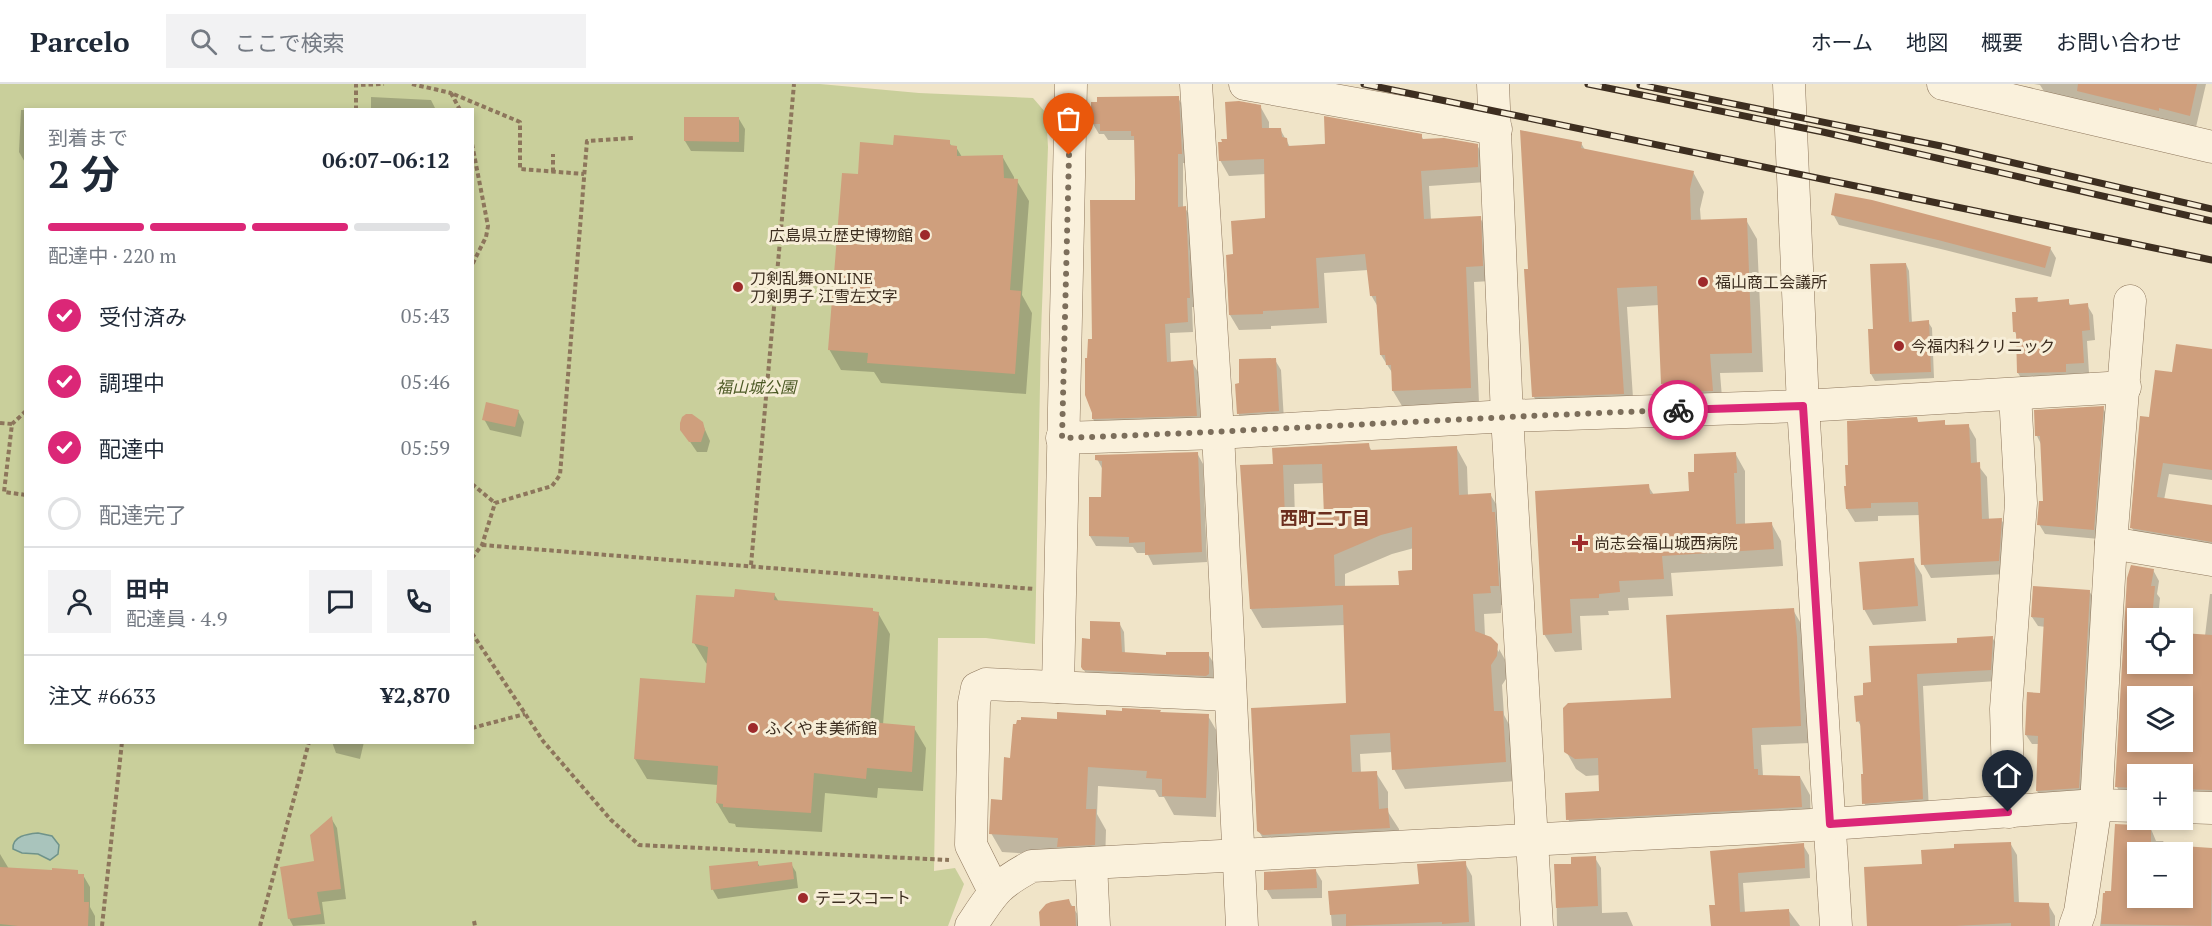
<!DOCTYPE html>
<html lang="ja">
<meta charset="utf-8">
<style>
:root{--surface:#fff;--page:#f2f2f3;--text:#1f2937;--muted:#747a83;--line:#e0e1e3;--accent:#db2777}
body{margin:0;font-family:"PT Serif","Noto Sans JP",serif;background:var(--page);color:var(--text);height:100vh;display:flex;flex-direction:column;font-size:22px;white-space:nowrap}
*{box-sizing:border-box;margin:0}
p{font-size:20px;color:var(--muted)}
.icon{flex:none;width:33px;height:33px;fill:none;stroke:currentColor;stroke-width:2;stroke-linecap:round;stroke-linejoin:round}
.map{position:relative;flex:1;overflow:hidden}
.side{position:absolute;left:24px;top:24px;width:450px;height:636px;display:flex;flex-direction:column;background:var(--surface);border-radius:0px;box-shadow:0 3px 9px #0003}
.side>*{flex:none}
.buttons{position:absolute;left:2127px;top:524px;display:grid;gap:12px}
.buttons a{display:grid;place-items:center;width:66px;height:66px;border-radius:0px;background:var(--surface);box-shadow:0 3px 9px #0003;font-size:30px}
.pin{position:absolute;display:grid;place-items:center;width:51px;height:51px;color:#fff;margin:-62px -26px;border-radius:50% 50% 50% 0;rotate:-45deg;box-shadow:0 0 6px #0007}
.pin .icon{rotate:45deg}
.courier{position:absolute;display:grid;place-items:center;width:60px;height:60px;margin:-30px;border:4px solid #db2777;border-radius:50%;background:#fff;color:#222;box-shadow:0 2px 8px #0007}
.summary em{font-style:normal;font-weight:700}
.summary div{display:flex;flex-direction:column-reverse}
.summary{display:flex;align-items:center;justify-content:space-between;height:102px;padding:0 24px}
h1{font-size:39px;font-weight:700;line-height:45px}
.bar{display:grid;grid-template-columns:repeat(4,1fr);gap:9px 6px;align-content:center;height:72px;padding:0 24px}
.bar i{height:8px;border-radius:4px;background:var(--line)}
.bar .current{background:var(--accent)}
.bar p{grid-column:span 4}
.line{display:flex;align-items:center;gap:15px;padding:0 24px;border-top:2px solid var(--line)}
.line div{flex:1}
.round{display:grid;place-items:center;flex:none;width:63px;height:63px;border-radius:0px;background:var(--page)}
ol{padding:0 24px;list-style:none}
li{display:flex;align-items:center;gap:18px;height:66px}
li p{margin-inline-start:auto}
li .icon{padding:6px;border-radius:50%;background:var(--accent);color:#fff;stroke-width:4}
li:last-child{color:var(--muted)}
li i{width:33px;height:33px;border:3px solid var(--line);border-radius:50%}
header{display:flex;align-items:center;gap:36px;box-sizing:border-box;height:84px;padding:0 30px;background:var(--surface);border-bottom:2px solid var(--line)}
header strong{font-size:28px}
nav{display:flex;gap:33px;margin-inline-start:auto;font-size:21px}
.search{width:420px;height:54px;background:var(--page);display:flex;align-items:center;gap:15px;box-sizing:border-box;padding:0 21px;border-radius:0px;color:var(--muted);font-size:22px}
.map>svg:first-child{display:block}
</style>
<header>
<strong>Parcelo</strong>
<div class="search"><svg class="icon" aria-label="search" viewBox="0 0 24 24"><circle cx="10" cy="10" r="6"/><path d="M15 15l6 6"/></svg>ここで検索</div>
<nav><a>ホーム</a><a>地図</a><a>概要</a><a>お問い合わせ</a></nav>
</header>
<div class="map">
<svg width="2212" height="842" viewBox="0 0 2212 842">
<rect width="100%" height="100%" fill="#f0e4c8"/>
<path fill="#c9cf9b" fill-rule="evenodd" d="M 0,0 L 820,0 L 919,9 L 1033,14 L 1046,29 L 1048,63 L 1041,249 L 1035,560 L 986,554 L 938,554 L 934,787 L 955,784 L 964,800 L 948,842 L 0,842 ZM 26,26 L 472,26 L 472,658 L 26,658 Z"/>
<path fill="#a9c4bc" stroke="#6f938a" stroke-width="1.5" d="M 38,749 L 52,752 L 59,761 L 58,770 L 50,776 L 38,770 L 22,769 L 13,765 C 12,752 27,750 38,749 Z"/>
<g fill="#0003" fill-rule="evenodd">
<polygon points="2034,0 2206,0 2196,43 2166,36 2165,38 2047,12 2040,1"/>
<polygon points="371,13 431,16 436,26 371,26"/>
<polygon points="1178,14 1184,24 1187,79 1183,79 1183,124 1185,124 1191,134 1195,223 1192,223 1193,248 1170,249 1171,279 1192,278 1198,288 1202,341 1099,344 1093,335 1093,257 1136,117 1136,56 1108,56 1104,50 1099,50 1093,40"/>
<polygon points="1260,22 1269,38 1269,45 1280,45 1290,63 1421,51 1424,57 1477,61 1486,77 1486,98 1429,102 1431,136 1480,134 1489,149 1491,197 1474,198 1479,319 1402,322 1393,307 1393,290 1381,271 1378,223 1371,211 1368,186 1324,189 1327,239 1271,242 1271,245 1239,246 1230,231 1234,172 1267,136 1266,90 1229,92 1220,76 1229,56"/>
<polygon points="21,26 26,26 26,80 19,68"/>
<polygon points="739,35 745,45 744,68 691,67 685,57"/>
<polygon points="949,58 952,63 956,63 962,73 1002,72 1014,93 1014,96 1017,97 1029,117 1022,211 1032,229 1026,310 881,299 874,288 841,286 829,265 859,91 894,63"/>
<polygon points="1581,59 1585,66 1693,88 1704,108 1700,125 1701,138 1746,136 1757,155 1763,288 1720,289 1723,326 1674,319 1663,300 1659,221 1627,223 1634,329 1545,332 1534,313 1529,186"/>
<polygon points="1833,130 2050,164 2056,174 2051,193 1945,166 1839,141"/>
<polygon points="1906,180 1909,187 1912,239 1928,238 1932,244 1934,294 1875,297 1871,290 1870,246 1875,246"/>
<polygon points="2037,215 2039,219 2068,217 2071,222 2087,221 2093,231 2095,256 2087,257 2089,289 2071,290 2071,298 2024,299 2018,289 2017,252 2015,248"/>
<polygon points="2212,267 2212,396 2169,390 2164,416 2212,423 2212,467 2138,455 2132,444 2150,335 2173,290"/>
<polygon points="1275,276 1281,286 1284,337 1244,340 1238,329"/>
<polygon points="2103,324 2108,334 2099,455 2045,450 2039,440 2044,418 2041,360 2037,352"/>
<polygon points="518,327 524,338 521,353 490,346 484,335"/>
<polygon points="1917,335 1919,340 1944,338 1946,342 1968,341 1976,355 1977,380 1987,393 1989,436 2001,435 2009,449 2006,490 1931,494 1923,480 1921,431 1878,432 1878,437 1855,438 1847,425 1846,403"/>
<polygon points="702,339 710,357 707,368 697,368 682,346"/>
<path d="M 1368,361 L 1372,367 L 1456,363 L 1467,383 L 1468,412 L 1490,410 L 1502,430 L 1509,521 L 1501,521 L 1501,529 L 1484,530 L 1485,552 L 1499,568 L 1499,565 L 1508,581 L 1508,592 L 1502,601 L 1504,631 L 1513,648 L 1517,697 L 1405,705 L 1394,685 L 1393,668 L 1360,670 L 1361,689 L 1376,689 L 1388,708 L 1388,728 L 1399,745 L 1400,763 L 1270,766 L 1258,746 L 1348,620 L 1345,541 L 1262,544 L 1251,525 L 1274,382 ZM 1324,399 L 1325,434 L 1295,435 L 1294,400 ZM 1414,464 L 1414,488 L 1400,502 L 1345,504 L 1345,490 L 1392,470 Z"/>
<polygon points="1197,369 1203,380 1207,478 1153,481 1147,469 1137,469 1133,463 1096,462 1090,452 1102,415 1103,386 1097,375"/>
<polygon points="1735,369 1745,387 1745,441 1771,439 1781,457 1783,482 1671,489 1673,512 1628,514 1629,526 1608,527 1609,531 1580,532 1582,566 1555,568 1544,550 1648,402 1654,411 1691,408 1696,389"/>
<polygon points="1913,476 1922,491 1926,537 1873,541 1864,525"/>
<path d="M 2153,486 L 2159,497 L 2157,510 L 2160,514 L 2158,534 L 2138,534 L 2138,579 L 2182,579 L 2205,552 L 2210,510 L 2212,510 L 2212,716 L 2182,717 L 2182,690 L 2138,690 L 2138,714 L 2123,714 L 2117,703 L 2129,494 ZM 2138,612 L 2182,612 L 2182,657 L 2138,657 Z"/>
<polygon points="2089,507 2095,516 2083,713 2043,716 2037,707 2040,660 2032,660 2026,651 2041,610 2046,543 2038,542 2032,533"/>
<polygon points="774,510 779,518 872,525 874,529 878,529 890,550 883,641 914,644 926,664 923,707 878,704 877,714 825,709 822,748 736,743 735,740 729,739 717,719 718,701 647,695 635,675 707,600 708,580 706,579 694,559 735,515"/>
<polygon points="1793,526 1803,543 1810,659 1761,661 1763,692 1800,693 1810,711 1811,741 1578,753 1568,735 1601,709 1600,691 1586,692 1576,685 1566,667 1672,615"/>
<polygon points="1119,539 1124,548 1125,570 1167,572 1208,570 1213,578 1213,598 1089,594 1082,583 1091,556"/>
<polygon points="1992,553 1999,565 1997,597 1923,602 1929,727 1871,731 1864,719 1865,692 1862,644 1858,637 1865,613 1872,600"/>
<polygon points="1160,627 1161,630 1208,632 1219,651 1216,733 1174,731 1164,713 1159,713 1155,706 1098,702 1097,730 1106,746 1105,780 1064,772 1002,768 991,749 1004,718 1011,675 1058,636"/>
<polygon points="332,658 364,658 360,675 336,669"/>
<polygon points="331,734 337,744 346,815 322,818 325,840 293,842 289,834 315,779"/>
<path d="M 2137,745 L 2151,745 L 2156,757 L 2163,757 L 2165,760 L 2180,761 L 2182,764 L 2212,765 L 2212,842 L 2100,842 L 2104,811 L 2113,809 ZM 2138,768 L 2182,768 L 2182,813 L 2138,813 Z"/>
<polygon points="2010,759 2017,771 2019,820 2048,820 2055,832 2055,842 1868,842 1924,782"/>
<polygon points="1803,761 1809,771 1810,794 1743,799 1745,829 1788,826 1800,842 1711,842 1710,823 1717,822 1712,768"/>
<polygon points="0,770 9,785 77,788 79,791 83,791 90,803 90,823 95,832 95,842 0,842"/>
<polygon points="1595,774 1601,784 1602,829 1627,828 1633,842 1557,842 1556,782 1573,781"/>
<polygon points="757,778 760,783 791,780 796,788 798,804 718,815 713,806 710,783"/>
<polygon points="1465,779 1472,792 1475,842 1332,842 1329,808 1420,802"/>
<polygon points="1316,787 1322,797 1322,814 1272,815 1266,805"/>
<polygon points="1069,817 1081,836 1082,842 1042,842"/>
</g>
<g fill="#cf9f7d" fill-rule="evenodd">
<polygon points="2078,0 2197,0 2190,32 2159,24 2159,27 2077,7"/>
<polygon points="1179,12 1182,70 1178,70 1178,123 1186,122 1190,214 1187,214 1188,238 1165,240 1167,278 1193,276 1197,332 1092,335 1092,329 1085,311 1085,274 1087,274 1088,255 1092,255 1090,116 1135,116 1135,96 1134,52 1131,52 1131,47 1100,47 1100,40 1091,40 1091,18 1097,18 1097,13"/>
<polygon points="1239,17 1261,21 1262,44 1281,44 1282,53 1287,54 1288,62 1325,60 1324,32 1422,50 1422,55 1444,54 1478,60 1478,83 1421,87 1424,135 1481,132 1483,182 1466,183 1471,304 1392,307 1391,281 1386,281 1385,271 1380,271 1376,212 1370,212 1365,170 1316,174 1319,224 1263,227 1263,230 1229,231 1226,171 1233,170 1231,137 1265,134 1264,75 1219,77 1218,58 1222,58 1221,55 1227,55 1225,18"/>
<polygon points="684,33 739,33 739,58 684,57"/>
<polygon points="1520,46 1582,58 1581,64 1694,87 1690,105 1691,136 1747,134 1752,269 1710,270 1713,307 1679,308 1678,299 1661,300 1657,202 1617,204 1624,310 1532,313 1524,185 1528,185"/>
<polygon points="894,51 950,56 950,61 957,62 957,72 1003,71 1004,94 1018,95 1010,206 1021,207 1015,290 867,279 868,269 828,266 842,89 858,90 860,58 893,61"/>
<polygon points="1835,109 1872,116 2051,163 2045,184 1938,156 1831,131"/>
<polygon points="1906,179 1909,238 1929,236 1931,288 1870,290 1868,245 1873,245 1870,180"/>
<polygon points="2038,213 2037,218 2069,215 2069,221 2088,219 2090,246 2082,247 2084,279 2066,280 2066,288 2017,289 2016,248 2013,248 2012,228 2016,228 2015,214"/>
<polygon points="2176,260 2212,265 2212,386 2163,379 2157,413 2212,421 2212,458 2130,444 2140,332 2149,333 2155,286 2172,288"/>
<polygon points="1276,274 1279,327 1237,330 1235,300 1239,299 1239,275"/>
<polygon points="486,318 519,326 515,343 482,336"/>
<polygon points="2104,322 2094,446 2037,441 2039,417 2043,417 2040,352 2035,352 2034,326"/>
<polygon points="686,330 692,330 703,338 705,346 701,358 689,358 680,346 680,339 682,333"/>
<polygon points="1917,333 1918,338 1945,336 1945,341 1969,340 1971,379 1980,378 1982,435 2002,434 1999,477 1921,481 1918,418 1871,419 1871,424 1846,425 1844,402 1846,402 1845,381 1848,381 1847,337"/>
<path d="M 1369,359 L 1370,366 L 1457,362 L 1459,411 L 1491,409 L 1492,428 L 1495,428 L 1499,502 L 1490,502 L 1491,509 L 1473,510 L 1475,547 L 1491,553 L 1498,560 L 1497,572 L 1491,581 L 1494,627 L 1503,627 L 1506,678 L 1392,686 L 1390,649 L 1350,651 L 1352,688 L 1377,687 L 1379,725 L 1388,724 L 1390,744 L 1263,751 L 1257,747 L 1251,624 L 1346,619 L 1343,521 L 1250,525 L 1240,381 L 1273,380 L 1272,364 ZM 1322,380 L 1324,432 L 1285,434 L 1283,381 ZM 1412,443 L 1412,486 L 1398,487 L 1399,501 L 1335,502 L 1334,471 L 1381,451 Z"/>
<polygon points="1198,368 1202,468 1145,471 1145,458 1129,459 1129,453 1089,452 1089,413 1101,413 1102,377 1095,376 1095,371"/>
<polygon points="1736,368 1737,389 1734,389 1736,440 1772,438 1774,465 1662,472 1664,495 1619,497 1620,508 1599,510 1599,514 1570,515 1572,549 1543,551 1535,407 1649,400 1650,410 1689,407 1688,388 1694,388 1694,370"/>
<polygon points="1914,474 1918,522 1863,526 1859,478"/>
<path d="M 2131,481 L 2154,485 L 2151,502 L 2155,502 L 2152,534 L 2138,534 L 2138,541 L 2134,541 L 2135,579 L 2182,579 L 2182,549 L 2212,551 L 2212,706 L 2182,705 L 2182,690 L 2138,690 L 2138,704 L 2115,703 L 2127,494 ZM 2138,612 L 2182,612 L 2182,657 L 2138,657 Z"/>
<polygon points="2033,502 2090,506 2079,704 2036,707 2038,652 2025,651 2027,608 2040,609 2044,534 2031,533"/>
<polygon points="735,505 775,509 774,516 873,524 873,527 879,528 870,638 915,642 912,688 867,684 866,695 814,689 811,729 723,723 723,720 716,719 718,682 634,675 640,594 705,599 708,563 692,559 696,511 734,513"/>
<polygon points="1794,524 1797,553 1801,642 1752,644 1754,685 1758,685 1758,691 1800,692 1802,723 1566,736 1565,709 1599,707 1598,674 1575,675 1564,668 1563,624 1568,619 1671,614 1666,531"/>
<polygon points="1090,537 1120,538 1122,568 1166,571 1166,568 1209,568 1209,590 1206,592 1083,586 1081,583 1082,554 1090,555"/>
<polygon points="1993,552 1991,586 1917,590 1923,715 1862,720 1861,690 1863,690 1860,637 1856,638 1854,612 1863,611 1863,599 1871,598 1869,562 1957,559 1957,554"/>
<polygon points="1122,624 1161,626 1160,628 1209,630 1206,714 1162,712 1162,695 1146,694 1147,687 1088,683 1086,725 1096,725 1095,761 1057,763 1058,754 989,750 991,715 1002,716 1004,673 1010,674 1013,640 1016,640 1017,636 1021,636 1021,633 1057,635 1057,628 1106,631 1106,626 1122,627"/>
<polygon points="332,732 341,805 317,808 321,830 288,835 280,783 314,777 310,751"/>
<polygon points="2115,740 2136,741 2136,743 2151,744 2151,768 2138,768 2138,813 2148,813 2147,819 2182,821 2182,762 2212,764 2211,842 2101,840 2103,809 2105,809 2105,807 2111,807"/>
<polygon points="2011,758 2014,818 2049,819 2050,842 2011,842 2011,839 1955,842 1867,842 1864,783 1922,780 1921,766 1954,764 1954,760"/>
<polygon points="1804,759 1805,784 1738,789 1740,828 1789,825 1790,842 1711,842 1709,821 1715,821 1710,767"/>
<polygon points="1596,772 1598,822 1556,824 1554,780 1571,780 1571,773"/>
<polygon points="758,777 758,782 792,778 794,795 711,806 709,782"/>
<polygon points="1466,777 1469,838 1442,840 1442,838 1346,842 1346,830 1330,831 1328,807 1419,800 1417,780"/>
<polygon points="0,783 52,786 52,784 78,786 78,790 84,790 84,818 89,818 88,842 18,842 0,840"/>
<polygon points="1316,785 1317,804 1264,806 1264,788"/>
<polygon points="1069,815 1071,822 1075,822 1076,842 1040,842 1039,828 1046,820 1051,818"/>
</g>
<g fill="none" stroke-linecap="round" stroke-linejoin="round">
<g stroke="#8d765c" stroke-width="33">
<g id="minor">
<polyline points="1196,0 1218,349 1242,842"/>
<polyline points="1245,0 1496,45"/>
<polyline points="1493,0 1507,332 1537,842"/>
<polyline points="1789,0 1803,322 1836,842"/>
<polyline points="1943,0 2212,63"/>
<polyline points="1062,354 1218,349 1507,332 1803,322 2125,303"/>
<polyline points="2111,459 2212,476"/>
<polyline points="1058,603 1071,0"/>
<polyline points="2182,723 2212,724"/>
<polyline points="2009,728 2006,625 2021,419 2015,310"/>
<polyline points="1091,779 1094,842"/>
<polyline points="994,807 971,761 974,619 977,604 986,600 1229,611"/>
<path d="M 971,842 C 993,809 996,801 1032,782 L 1830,740 L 2096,721 L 2138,722"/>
<polyline points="2075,842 2080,828 2096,721 2111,459 2130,217"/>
</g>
</g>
<g stroke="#8d765c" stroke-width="4" stroke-dasharray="4.5 3" stroke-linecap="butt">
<polyline points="412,0 451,9"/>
<polyline points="356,26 356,1 384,0"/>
<polyline points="460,26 451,9 520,38 520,85 584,90"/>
<polyline points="472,60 488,142 486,153 472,181"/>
<polyline points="553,88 553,70"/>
<polyline points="26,327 12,340 4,408 26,411"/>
<polyline points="0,339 12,340"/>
<polyline points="472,400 495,419"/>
<polyline points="482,461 1034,505"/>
<polyline points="472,474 482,461 495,419 552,402 560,391 587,57 634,54"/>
<polyline points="751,481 794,0"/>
<polyline points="472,549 543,657 611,736 639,761 949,776"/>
<polyline points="472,644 525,630"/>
<polyline points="474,837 475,842"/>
<polyline points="102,842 122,658"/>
<polyline points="260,842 309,658"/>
</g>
<use href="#minor" stroke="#faf1dc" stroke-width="32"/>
<g stroke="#3d2e20" stroke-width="7">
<g id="rail">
<polyline points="1364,0 2212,176"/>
<polyline points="1588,0 1823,48 2212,137"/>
<polyline points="1640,1 1941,62 2212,125"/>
</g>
</g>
<use href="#rail" stroke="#f7eed8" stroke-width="4.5" stroke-dasharray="14" stroke-linecap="butt"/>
</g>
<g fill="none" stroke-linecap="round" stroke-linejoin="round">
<path stroke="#7c6e5b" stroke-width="6" stroke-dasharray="0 10.8" d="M 1069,71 L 1062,354 C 1268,347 1472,333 1678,326"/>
<polyline stroke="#db2777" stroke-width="8" points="1678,326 1803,322 1830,740 2008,728"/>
</g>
<g fill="#9e2a2b" stroke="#f7eed8" stroke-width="2">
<circle cx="925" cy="151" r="6"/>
<circle cx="1703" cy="198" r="6"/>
<circle cx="738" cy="203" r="6"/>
<circle cx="1899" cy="262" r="6"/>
<path d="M1577 450h6v6h6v6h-6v6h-6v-6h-6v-6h6z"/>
<circle cx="753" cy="644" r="6"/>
<circle cx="803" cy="814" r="6"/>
</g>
<g text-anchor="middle" stroke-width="6" stroke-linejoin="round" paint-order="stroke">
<g font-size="16" fill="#3d2e20" stroke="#f7eed8" text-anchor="start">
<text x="913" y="157" text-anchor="end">広島県立歴史博物館</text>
<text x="750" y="200">刀剣乱舞ONLINE<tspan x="750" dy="18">刀剣男子 江雪左文字</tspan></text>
<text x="1715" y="204">福山商工会議所</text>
<text x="1911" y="268">今福内科クリニック</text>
<text x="1594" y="465">尚志会福山城西病院</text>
<text x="765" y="650">ふくやま美術館</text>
<text x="815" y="820">テニスコート</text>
</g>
<g font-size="16" font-style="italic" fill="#4d5a26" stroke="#f7eed8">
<text x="756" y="309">福山城公園</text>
</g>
<g font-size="18" font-weight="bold" fill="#6b2e1e" stroke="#f7eed8">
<text x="1325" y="441">西町二丁目</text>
</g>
</g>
</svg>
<div class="buttons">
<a><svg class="icon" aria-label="locate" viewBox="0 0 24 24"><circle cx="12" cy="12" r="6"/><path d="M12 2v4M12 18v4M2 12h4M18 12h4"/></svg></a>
<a><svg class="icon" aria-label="layers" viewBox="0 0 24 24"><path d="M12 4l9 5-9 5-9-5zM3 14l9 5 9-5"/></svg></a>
<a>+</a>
<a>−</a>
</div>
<div class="pin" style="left:1069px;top:71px;background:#ea580c"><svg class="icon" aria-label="bag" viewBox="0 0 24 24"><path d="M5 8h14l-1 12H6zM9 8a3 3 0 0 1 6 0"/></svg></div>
<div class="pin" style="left:2008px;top:728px;background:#1f2937"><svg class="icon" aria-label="home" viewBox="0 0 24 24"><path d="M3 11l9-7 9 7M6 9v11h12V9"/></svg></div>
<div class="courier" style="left:1678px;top:326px"><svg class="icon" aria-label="bike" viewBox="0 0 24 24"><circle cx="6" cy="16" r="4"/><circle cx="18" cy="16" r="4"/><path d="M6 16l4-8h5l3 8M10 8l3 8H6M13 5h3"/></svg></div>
<section class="side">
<div class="summary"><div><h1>2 分</h1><p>到着まで</p></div><em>06:07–06:12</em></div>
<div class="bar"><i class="current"></i><i class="current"></i><i class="current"></i><i></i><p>配達中 · 220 m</p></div>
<ol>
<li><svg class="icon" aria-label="check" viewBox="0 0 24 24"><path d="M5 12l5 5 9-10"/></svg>受付済み<p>05:43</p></li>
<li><svg class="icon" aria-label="check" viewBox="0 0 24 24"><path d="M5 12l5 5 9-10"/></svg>調理中<p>05:46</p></li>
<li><svg class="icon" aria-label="check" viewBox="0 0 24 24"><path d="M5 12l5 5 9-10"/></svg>配達中<p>05:59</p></li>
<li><i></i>配達完了</li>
</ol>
<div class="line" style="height:108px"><a class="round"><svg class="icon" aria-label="person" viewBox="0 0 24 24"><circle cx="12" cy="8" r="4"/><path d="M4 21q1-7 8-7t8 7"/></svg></a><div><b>田中</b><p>配達員 · 4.9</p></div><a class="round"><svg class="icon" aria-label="chat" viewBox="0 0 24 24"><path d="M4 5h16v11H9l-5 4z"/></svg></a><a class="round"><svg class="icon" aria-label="phone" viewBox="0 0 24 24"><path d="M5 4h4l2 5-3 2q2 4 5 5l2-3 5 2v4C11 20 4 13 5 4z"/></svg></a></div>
<div class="line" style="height:78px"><div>注文 #6633</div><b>¥2,870</b></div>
</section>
</div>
